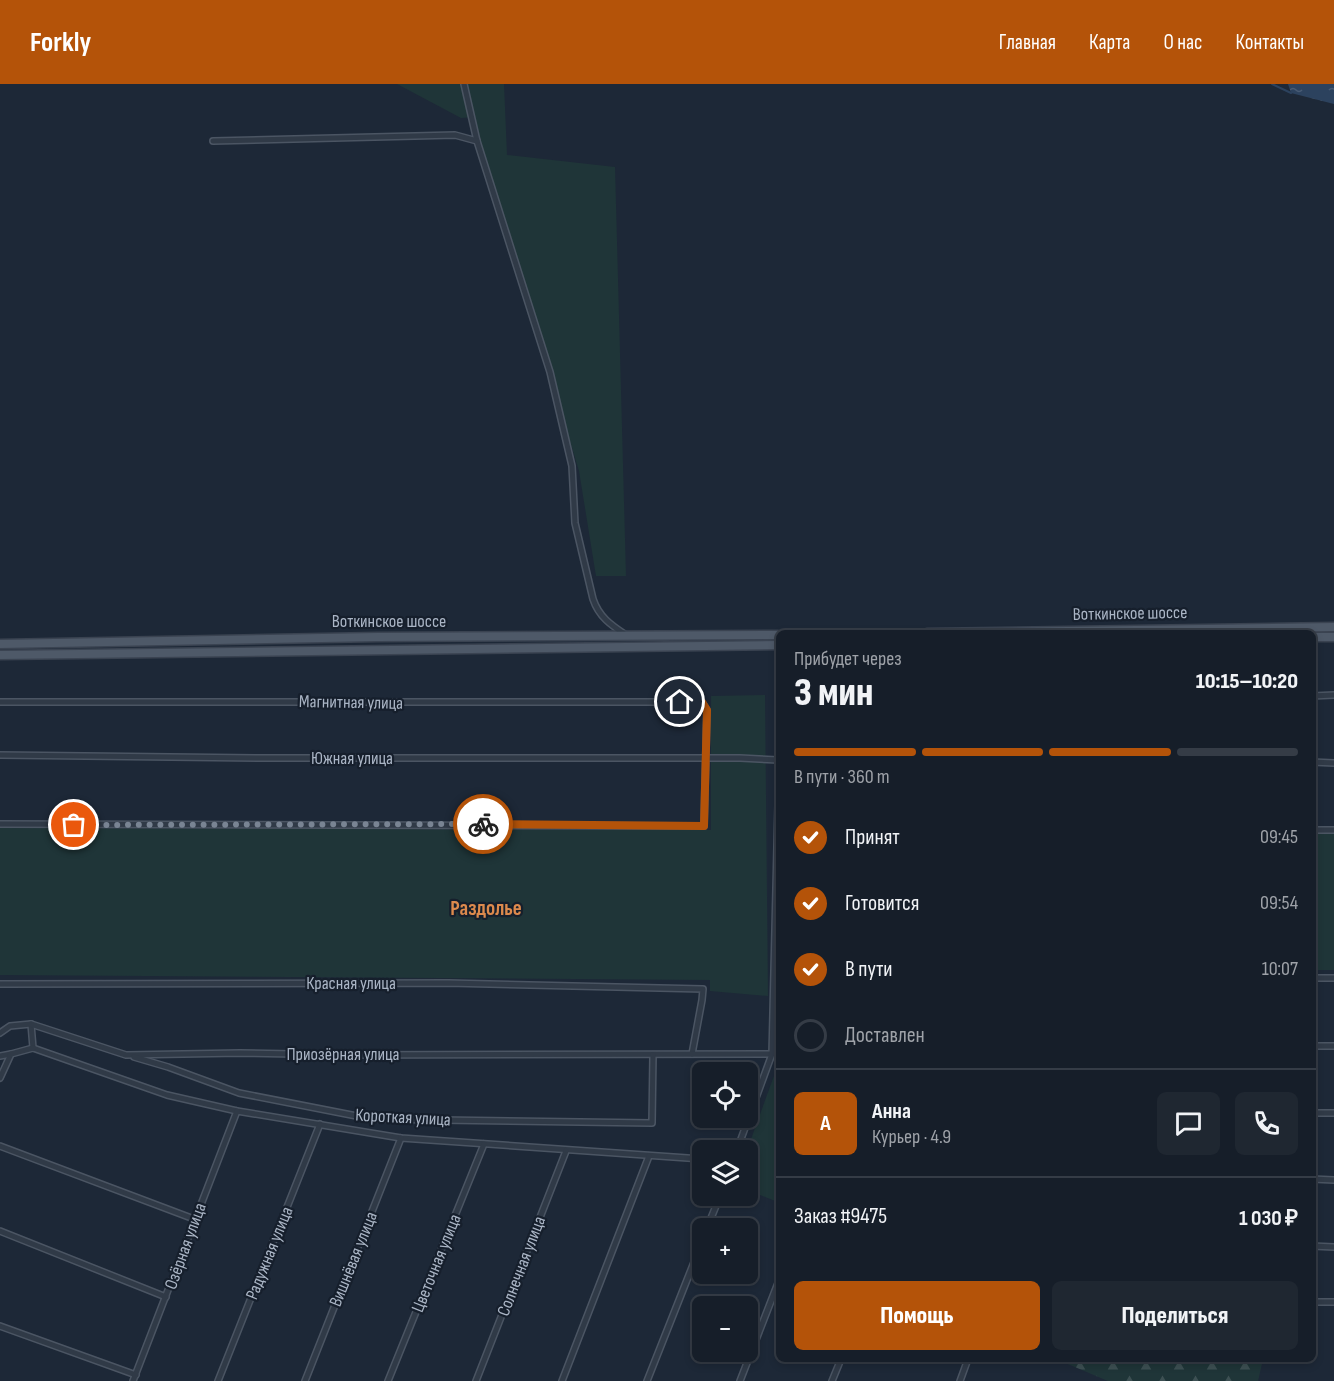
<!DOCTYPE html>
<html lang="ru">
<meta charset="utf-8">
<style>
:root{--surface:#161e29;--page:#1f2731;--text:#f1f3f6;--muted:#9ea2a8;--line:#353c46;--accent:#b45309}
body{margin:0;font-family:"Sofia Sans Condensed",sans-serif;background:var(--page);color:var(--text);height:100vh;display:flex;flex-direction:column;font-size:22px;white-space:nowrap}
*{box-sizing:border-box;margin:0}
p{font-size:20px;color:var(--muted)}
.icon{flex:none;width:33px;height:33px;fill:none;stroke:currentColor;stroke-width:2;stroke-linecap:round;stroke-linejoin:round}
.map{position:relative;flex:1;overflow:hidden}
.drawer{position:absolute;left:776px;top:546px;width:540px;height:732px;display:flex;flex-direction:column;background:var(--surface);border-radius:9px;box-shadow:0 3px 9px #0003,0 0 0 2px var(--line)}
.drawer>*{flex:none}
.fabs{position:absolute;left:692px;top:978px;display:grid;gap:12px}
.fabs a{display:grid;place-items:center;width:66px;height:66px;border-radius:9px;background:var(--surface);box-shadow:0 3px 9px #0003,0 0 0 2px var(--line);font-size:30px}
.pin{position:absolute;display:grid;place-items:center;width:51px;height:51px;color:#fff;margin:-26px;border:3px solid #fff;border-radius:50%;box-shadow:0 2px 6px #0007}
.courier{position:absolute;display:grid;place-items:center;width:60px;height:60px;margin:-30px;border:4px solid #b45309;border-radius:50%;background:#fff;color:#222;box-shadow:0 2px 8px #0007}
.overview em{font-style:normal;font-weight:800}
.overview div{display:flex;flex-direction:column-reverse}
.overview{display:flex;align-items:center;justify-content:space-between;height:102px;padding:0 18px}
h1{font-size:39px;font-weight:800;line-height:45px}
.bar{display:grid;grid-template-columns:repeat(4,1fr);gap:9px 6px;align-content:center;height:72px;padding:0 18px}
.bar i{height:8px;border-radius:4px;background:var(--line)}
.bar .active{background:var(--accent)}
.bar p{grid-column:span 4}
.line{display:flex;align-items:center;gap:15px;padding:0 18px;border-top:2px solid var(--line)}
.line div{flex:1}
.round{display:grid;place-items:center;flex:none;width:63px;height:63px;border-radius:9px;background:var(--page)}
ol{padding:0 18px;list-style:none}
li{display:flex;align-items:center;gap:18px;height:66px}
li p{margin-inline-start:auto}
li .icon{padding:6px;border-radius:50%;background:var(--accent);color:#fff;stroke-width:4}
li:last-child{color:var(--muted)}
li i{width:33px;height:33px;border:3px solid var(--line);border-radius:50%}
.action{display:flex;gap:12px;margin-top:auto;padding:12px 18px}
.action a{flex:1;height:69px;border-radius:9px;background:var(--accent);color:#fff;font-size:24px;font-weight:800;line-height:69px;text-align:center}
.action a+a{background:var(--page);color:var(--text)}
header{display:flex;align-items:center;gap:36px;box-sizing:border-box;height:84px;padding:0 30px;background:var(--accent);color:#fff}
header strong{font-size:28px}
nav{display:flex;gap:33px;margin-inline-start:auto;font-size:21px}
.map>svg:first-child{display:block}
</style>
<header>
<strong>Forkly</strong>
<nav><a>Главная</a><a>Карта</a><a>О нас</a><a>Контакты</a></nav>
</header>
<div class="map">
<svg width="1334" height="1297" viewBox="0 0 1334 1297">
<defs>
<pattern id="forest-firs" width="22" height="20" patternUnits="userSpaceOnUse" patternTransform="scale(1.5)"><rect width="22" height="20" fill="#1f3538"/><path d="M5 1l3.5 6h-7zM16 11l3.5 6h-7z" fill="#3d5053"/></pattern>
<pattern id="water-ripples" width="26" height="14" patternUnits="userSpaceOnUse" patternTransform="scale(1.5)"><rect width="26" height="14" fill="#2c425e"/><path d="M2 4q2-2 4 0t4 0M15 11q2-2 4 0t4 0" fill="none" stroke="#485b74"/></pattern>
</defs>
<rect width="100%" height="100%" fill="#1d2837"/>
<g fill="#1f3538">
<polygon points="397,0 504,0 507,71 615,83 626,492 596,492 579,387 483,68 475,33 461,34"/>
<polygon points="765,611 768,912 710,907 710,896 0,891 0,744 711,746 711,612"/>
<polygon points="1312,747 1334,747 1334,886 1313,886"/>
<polygon points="778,981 778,1118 747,1106 747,1066"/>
</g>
<polygon fill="url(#forest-firs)" points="1056,1275 1263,1275 1258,1297 1108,1297"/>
<polygon fill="url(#water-ripples)" points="1288,0 1334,0 1334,20 1291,9"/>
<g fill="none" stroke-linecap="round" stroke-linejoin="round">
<polyline stroke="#2c425e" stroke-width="2" points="1272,0 1291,9"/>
<g stroke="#4b5563" stroke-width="8">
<g id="minor">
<path d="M 464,0 L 477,57 L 550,288 L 572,382 L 575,439 L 593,515 C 599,533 611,541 626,551"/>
<polyline points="213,57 455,51 477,57"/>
<polyline points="778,551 778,579"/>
<polyline points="1312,612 1334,611"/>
<polyline points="0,618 702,618 707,626 704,742 0,740"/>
<polyline points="0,671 259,674 740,674 778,676"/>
<polyline points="1312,678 1334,679"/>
<polyline points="1312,746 1334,746"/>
<polyline points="1312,894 1334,894"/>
<polyline points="0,900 448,899 703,905 702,916 692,970"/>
<polyline points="31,940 33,964"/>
<polyline points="0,949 10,942 31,940 126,971 240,969 348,971 772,970"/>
<polyline points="1312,962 1334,962"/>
<polyline points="33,964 167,1011 237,1027 401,1054 702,1075"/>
<polyline points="0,972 11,970"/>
<polyline points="134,973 168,983 239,1009 372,1035 652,1039 653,971"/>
<polyline points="0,994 11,970 33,964"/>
<polyline points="1312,1029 1334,1029"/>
<polyline points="0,1062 194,1135"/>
<polyline points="737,1066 772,970 778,721"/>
<polyline points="1312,1095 1334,1096"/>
<polyline points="707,1144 720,1112"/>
<polyline points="0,1147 166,1213"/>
<polyline points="1312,1162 1334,1163"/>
<polyline points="1312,1218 1334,1218"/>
<polyline points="0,1242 136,1291"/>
<polyline points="133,1297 237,1027"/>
<polyline points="218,1297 320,1040"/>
<polyline points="305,1297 401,1054"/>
<polyline points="388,1297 484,1060"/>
<polyline points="476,1297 566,1067"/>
<polyline points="562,1297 649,1072"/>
<polyline points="647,1297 702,1158"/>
<polyline points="740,1297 778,1199"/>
<polyline points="832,1297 841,1275"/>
<polyline points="960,1297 968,1275"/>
</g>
</g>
<g stroke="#3a4351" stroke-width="11">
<g id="primary">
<polyline points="927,549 1334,543"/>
<polyline points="1312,553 1334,553"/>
<polyline points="0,560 377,553 778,551"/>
<polyline points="0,571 778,561"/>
</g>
</g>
<use href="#minor" stroke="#303a47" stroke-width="5"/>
<use href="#primary" stroke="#4e5968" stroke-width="8"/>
</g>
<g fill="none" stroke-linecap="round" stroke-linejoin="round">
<polyline stroke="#798493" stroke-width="6" stroke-dasharray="0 10.8" points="74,741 483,740"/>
<polyline stroke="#b45309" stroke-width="8" points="483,740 704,742 707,626 702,618 680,618"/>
</g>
<g text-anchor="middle" stroke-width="4.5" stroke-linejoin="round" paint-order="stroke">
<g font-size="18" fill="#aab5c5" stroke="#161f2c">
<text transform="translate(1130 529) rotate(-1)" y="6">Воткинское шоссе</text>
<text x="389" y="543">Воткинское шоссе</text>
<text transform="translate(351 618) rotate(1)" y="6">Магнитная улица</text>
<text x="352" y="680">Южная улица</text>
<text x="351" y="905">Красная улица</text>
<text x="343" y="976">Приозёрная улица</text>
<text transform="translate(403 1033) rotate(3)" y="6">Короткая улица</text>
<text transform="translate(185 1162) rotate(-70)" y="6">Озёрная улица</text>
<text transform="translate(269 1169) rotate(-68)" y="6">Радужная улица</text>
<text transform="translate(353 1175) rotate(-68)" y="6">Вишнёвая улица</text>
<text transform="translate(436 1179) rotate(-68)" y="6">Цветочная улица</text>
<text transform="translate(521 1182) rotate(-69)" y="6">Солнечная улица</text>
</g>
<g font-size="21" font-weight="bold" fill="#dd8a4d" stroke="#161f2c">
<text x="486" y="831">Раздолье</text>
</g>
</g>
</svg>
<div class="fabs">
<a><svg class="icon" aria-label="locate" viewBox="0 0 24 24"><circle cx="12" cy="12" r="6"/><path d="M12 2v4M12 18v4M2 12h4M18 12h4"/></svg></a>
<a><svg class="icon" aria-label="layers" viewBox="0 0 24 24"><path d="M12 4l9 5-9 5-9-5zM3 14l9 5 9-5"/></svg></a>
<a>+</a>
<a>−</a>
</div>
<div class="pin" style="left:74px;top:741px;background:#ea580c"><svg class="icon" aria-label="bag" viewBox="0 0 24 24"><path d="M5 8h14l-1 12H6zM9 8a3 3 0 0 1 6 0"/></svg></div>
<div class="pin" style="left:680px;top:618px;background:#1f2937"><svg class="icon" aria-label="home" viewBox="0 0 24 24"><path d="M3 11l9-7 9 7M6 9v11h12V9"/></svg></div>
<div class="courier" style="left:483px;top:740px"><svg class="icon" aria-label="bike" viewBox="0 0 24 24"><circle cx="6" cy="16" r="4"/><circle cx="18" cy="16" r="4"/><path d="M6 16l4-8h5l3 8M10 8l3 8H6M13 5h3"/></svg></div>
<section class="drawer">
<div class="overview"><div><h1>3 мин</h1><p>Прибудет через</p></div><em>10:15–10:20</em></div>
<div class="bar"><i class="active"></i><i class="active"></i><i class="active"></i><i></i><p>В пути · 360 m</p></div>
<ol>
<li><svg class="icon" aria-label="check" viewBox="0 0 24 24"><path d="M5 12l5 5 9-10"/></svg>Принят<p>09:45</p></li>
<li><svg class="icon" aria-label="check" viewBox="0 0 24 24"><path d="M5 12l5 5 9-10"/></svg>Готовится<p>09:54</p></li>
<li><svg class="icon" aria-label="check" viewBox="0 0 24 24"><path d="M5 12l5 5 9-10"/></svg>В пути<p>10:07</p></li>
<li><i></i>Доставлен</li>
</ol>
<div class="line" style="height:108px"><b class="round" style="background:var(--accent);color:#fff">А</b><div><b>Анна</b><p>Курьер · 4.9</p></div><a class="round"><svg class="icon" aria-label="chat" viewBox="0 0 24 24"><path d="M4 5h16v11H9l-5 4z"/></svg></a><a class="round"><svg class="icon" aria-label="phone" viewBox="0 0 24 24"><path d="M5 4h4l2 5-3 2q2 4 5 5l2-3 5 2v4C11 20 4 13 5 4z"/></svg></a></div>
<div class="line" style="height:78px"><div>Заказ #9475</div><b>1 030 ₽</b></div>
<div class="action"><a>Помощь</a><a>Поделиться</a></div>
</section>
</div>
